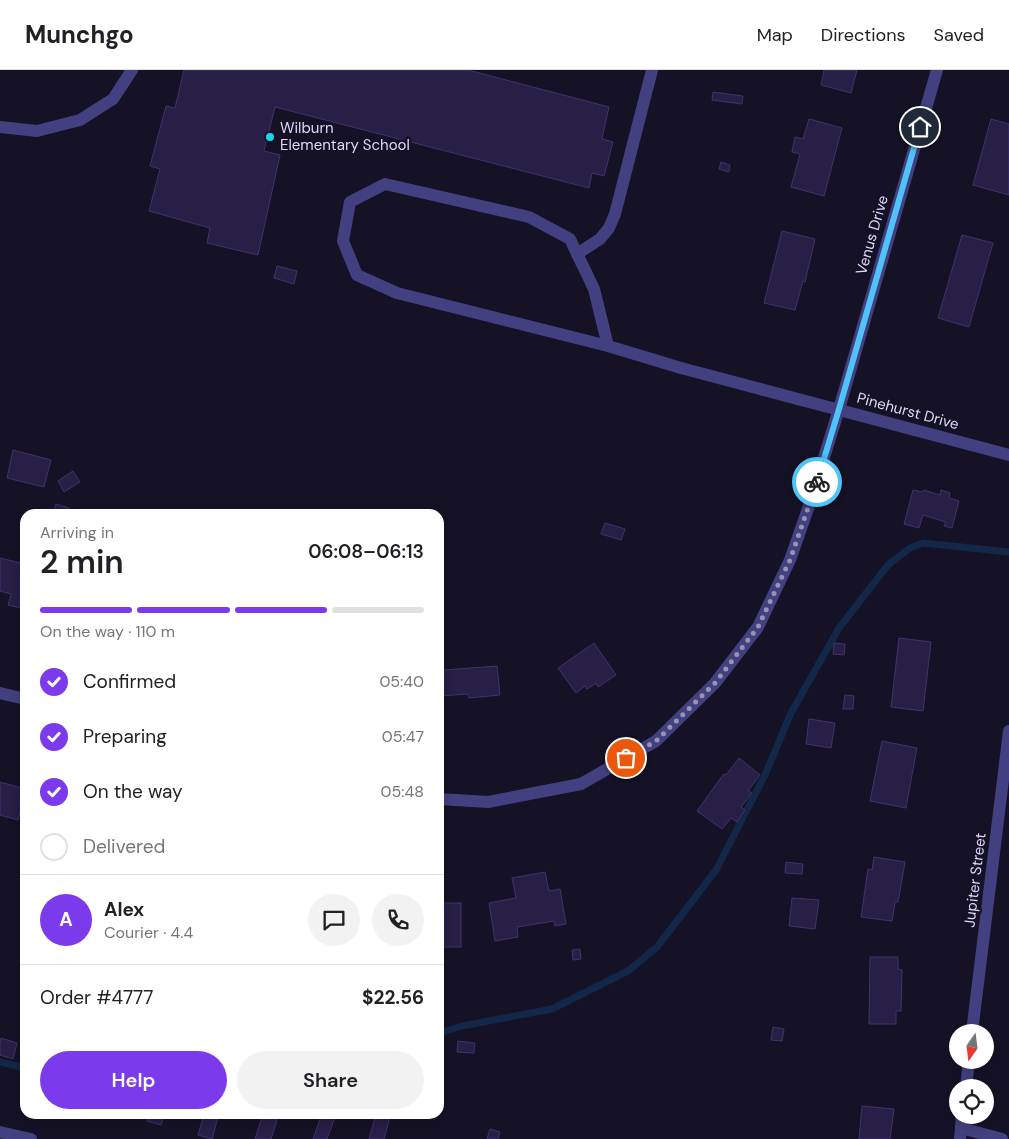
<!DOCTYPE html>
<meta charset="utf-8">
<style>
:root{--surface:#fff;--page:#f2f2f2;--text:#202124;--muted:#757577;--line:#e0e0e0;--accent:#7c3aed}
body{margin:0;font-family:"DM Sans",sans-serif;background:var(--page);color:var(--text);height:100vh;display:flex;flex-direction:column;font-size:19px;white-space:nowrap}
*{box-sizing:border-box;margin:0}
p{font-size:16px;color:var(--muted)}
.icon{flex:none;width:28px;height:28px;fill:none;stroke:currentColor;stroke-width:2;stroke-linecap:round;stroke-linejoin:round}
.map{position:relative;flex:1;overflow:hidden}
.sheet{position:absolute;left:20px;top:439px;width:424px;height:610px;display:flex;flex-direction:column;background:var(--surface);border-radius:15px;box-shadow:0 2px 12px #0003}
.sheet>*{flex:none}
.needle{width:32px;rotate:194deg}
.fabs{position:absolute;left:949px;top:954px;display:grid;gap:10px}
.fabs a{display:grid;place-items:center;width:45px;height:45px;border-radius:50%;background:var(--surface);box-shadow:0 2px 12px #0003;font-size:25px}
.pin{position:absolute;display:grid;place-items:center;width:42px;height:42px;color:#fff;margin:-21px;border:2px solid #fff;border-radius:50%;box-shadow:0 1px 5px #0007}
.courier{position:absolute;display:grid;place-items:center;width:50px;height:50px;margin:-25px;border:4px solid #4fc3f7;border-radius:50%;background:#fff;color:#222;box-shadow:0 1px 6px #0007}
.summary em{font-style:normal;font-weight:600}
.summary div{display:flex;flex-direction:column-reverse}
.summary{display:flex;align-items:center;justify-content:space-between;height:85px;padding:0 20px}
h1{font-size:32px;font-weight:600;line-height:38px}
.bar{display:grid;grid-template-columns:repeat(4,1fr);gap:8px 5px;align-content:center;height:60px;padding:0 20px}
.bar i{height:6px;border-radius:4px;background:var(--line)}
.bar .on{background:var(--accent)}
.bar p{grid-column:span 4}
.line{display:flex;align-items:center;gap:12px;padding:0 20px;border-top:1px solid var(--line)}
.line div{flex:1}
.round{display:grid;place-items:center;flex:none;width:52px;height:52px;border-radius:26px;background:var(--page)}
ol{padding:0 20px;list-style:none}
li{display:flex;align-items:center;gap:15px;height:55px}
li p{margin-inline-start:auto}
li .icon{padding:5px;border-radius:50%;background:var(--accent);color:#fff;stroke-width:4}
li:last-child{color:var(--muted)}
li i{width:28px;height:28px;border:2px solid var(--line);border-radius:50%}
.primary-button{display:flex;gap:10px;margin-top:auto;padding:10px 20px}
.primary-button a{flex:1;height:58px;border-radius:30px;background:var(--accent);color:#fff;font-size:20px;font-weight:600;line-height:58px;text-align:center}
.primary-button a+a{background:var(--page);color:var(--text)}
header{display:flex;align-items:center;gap:30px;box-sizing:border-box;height:70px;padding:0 25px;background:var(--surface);border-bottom:1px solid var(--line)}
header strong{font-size:24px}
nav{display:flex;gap:28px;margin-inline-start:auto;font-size:18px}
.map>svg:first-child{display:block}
</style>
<header>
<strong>Munchgo</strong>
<nav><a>Map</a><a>Directions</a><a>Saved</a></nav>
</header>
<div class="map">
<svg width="1009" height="1069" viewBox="0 0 1009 1069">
<rect width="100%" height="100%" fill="#151226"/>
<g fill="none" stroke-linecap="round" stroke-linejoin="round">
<g stroke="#132749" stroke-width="7">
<polyline points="439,963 462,956 552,939 628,901 657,877 716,800 765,705 791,643 839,558 888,495 910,478 923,473 1009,482"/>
<polyline points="0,992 25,998"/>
</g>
</g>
<g fill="#271f45" stroke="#3f336f">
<polygon points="184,0 468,0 609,37 602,69 613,72 604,106 592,103 589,118 275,37 264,81 280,85 258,185 207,173 210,158 149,141 160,99 150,96 166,36 175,38"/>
<polygon points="824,0 857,0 851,23 821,15"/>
<polygon points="713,22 743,26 742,34 712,30"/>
<polygon points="809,49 842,58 824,126 791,117 800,84 792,82 795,67 803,69"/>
<polygon points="991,49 1009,54 1009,125 973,115"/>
<polygon points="721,92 730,95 729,102 719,99"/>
<polygon points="782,161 815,169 805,212 803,211 795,240 764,233"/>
<polygon points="962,165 993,173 969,257 938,248"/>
<polygon points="277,196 297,201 294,214 274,208"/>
<polygon points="13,380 51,390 44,417 7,408"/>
<polygon points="73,401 80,412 64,422 58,411"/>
<polygon points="913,420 923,422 924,420 940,425 941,420 950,423 949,428 959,431 952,458 944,456 946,452 923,445 919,458 904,454"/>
<polygon points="56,434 69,438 67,444 53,443"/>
<polygon points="605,453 625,459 621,470 601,464"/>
<polygon points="0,488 25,494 25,539 8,535 11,524 0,521"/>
<polygon points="899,568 931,572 923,641 891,637"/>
<polygon points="594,573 616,605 598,617 596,613 587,619 585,616 576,623 558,598"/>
<polygon points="834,573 845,574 844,585 833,584"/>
<polygon points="443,591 444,600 497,596 500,625 469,628 468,624 439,626 439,592"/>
<polygon points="845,625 854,626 853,639 843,639"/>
<polygon points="809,649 835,653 831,678 806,674"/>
<polygon points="882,671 917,678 906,738 870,731"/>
<polygon points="739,688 760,705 748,721 752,723 741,737 745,740 737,752 731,748 722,759 697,741 723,705 725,704 726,705"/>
<polygon points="0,712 25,719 25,724 18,750 0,745"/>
<polygon points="874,787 905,792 898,832 895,832 892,851 861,847 868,799 872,800"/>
<polygon points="786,792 803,794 802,804 785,803"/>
<polygon points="545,802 549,821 560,819 566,854 555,856 554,851 517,857 518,867 495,871 489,833 516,828 512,808"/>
<polygon points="792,828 819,830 815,859 789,856"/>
<rect x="439" y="833" width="22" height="44"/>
<polygon points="580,879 581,889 573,890 572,880"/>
<polygon points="870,887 898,887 898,899 902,900 901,941 896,941 896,954 869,954"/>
<polygon points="773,957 784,959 782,971 771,970"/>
<polygon points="1,968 17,973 13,989 0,985 0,972"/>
<polygon points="458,971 475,973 474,983 457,982"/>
<polygon points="862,1036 894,1039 890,1069 859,1069"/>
<polygon points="149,1044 164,1044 161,1055 147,1051"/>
<polygon points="204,1044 219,1044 212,1069 198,1065"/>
<polygon points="263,1044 279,1044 271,1069 255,1069"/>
<polygon points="322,1044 336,1044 327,1069 313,1069"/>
<polygon points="376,1044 390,1047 384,1069 369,1069"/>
<polygon points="490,1059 500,1062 498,1069 487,1069"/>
</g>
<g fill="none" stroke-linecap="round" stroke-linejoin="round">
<g stroke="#434081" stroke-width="12">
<polyline points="0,57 37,61 80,50 113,29 132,0"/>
<polyline points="577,184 600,169 609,158 615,144 652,0"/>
<polyline points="608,276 594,219 570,169 529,147 385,114 350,132 343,171 357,205 397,223 608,276 681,298"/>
</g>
<g stroke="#434081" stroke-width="12">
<polyline points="681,298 1009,385"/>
<polyline points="0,623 25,629"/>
<polyline points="439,729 488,732 581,714 656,671 715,613 758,557 790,490 810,433 839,339 937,0"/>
<polyline points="972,962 1009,661"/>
<polyline points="966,1018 969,990"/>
<polyline points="961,1058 1002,1069"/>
<polyline points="0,1062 31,1069"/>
<polyline points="960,1069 962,1045"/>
</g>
</g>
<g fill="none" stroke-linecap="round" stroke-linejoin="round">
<polyline stroke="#9893b1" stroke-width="5" stroke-dasharray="0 9" points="626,688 656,671 715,613 758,557 790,490 817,412"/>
<polyline stroke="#4fc3f7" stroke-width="6" points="817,412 839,339 920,57"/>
</g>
<circle fill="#16d5ec" stroke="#151226" stroke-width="2" cx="270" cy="67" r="5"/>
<g text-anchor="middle" stroke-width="5" stroke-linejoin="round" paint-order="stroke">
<g font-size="15" fill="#ded9fc" stroke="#151226" text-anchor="start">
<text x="280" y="63">Wilburn<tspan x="280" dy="17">Elementary School</tspan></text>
</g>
<g font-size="15" fill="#ded9fc" stroke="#151226">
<text transform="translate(872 165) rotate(-74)" y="5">Venus Drive</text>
<text transform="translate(908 341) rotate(15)" y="5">Pinehurst Drive</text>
<text transform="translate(975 810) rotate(-83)" y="5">Jupiter Street</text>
</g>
</g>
</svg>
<div class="fabs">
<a><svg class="needle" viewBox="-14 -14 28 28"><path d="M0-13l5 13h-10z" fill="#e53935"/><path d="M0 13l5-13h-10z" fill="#757577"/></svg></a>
<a><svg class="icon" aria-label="locate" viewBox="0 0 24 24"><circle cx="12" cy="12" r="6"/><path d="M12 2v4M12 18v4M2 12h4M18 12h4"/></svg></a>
</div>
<div class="pin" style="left:626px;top:688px;background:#ea580c"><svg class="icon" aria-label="bag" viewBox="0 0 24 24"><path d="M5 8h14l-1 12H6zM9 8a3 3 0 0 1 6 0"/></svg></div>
<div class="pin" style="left:920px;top:57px;background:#1f2937"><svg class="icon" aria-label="home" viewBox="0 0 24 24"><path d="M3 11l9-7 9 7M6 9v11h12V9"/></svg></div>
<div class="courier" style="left:817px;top:412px"><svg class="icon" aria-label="bike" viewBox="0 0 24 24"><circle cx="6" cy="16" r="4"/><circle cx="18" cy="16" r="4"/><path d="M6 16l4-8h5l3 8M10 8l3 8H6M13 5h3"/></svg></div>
<section class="sheet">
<div class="summary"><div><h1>2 min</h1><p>Arriving in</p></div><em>06:08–06:13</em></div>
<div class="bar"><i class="on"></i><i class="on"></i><i class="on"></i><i></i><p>On the way · 110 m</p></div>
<ol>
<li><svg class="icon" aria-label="check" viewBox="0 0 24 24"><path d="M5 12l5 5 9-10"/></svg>Confirmed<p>05:40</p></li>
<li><svg class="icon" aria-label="check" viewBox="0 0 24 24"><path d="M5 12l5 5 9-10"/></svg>Preparing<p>05:47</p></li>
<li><svg class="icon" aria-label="check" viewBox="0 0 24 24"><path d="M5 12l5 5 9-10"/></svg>On the way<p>05:48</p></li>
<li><i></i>Delivered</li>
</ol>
<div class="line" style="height:90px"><b class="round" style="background:var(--accent);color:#fff">A</b><div><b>Alex</b><p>Courier · 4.4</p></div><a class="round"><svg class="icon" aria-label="chat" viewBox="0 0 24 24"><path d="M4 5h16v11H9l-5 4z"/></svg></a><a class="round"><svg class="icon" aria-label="phone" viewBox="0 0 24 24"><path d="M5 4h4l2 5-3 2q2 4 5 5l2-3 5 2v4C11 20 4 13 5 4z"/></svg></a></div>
<div class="line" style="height:65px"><div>Order #4777</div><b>$22.56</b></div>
<div class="primary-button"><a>Help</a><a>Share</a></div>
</section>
</div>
